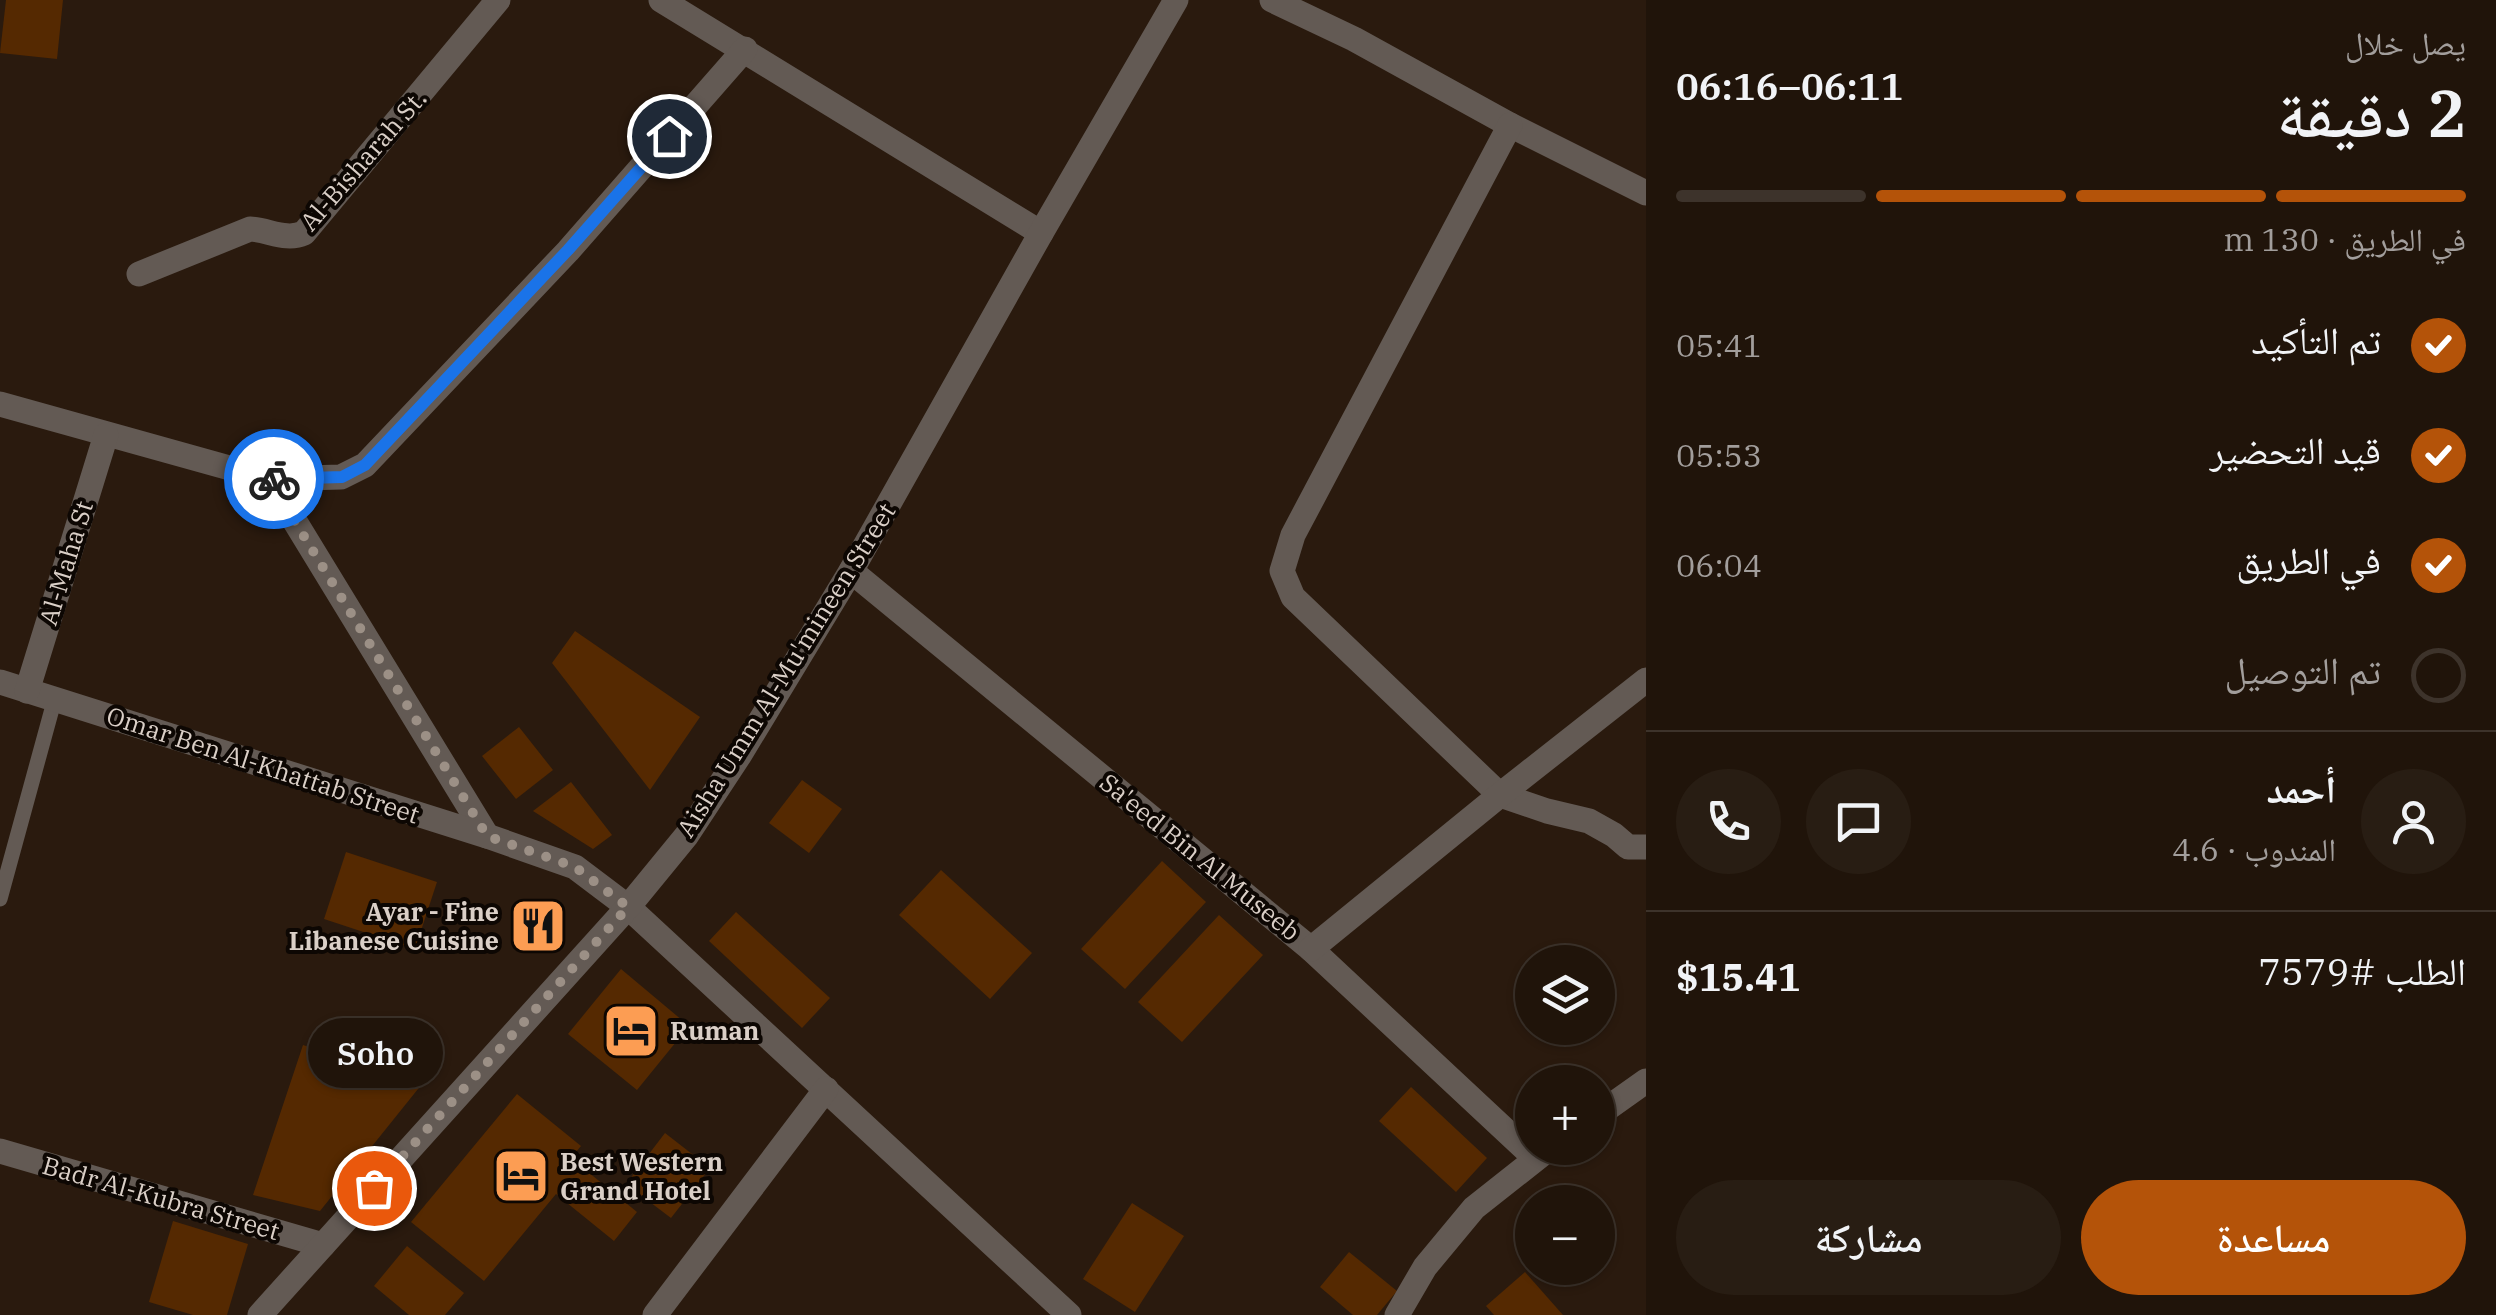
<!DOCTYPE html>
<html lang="ar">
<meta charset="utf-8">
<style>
:root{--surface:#20140a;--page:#281d13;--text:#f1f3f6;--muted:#a29e9c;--line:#3d332b;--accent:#b45309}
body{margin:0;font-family:"IBM Plex Serif","Noto Naskh Arabic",serif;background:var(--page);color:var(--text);direction:rtl;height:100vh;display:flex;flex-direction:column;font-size:38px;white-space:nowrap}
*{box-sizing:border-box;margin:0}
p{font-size:32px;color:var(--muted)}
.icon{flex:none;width:55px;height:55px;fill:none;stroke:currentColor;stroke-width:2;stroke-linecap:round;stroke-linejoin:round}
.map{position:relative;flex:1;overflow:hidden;direction:ltr}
.side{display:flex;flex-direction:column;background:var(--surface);width:850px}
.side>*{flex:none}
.controls{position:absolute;left:1515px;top:945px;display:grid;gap:20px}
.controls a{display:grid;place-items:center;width:100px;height:100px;border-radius:50%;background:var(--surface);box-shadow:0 2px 8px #0004,0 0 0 2px var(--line);font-size:50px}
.pin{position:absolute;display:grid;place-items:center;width:85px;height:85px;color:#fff;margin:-42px;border:5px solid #fff;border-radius:50%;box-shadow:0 2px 10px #0007}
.courier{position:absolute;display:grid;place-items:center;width:100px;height:100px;margin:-50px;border:8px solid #1a73e8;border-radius:50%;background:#fff;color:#222;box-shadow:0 2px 12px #0007}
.bubble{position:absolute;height:70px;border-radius:35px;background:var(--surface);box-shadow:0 2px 8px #0004,0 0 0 2px var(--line);font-size:32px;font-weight:600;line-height:70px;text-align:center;direction:rtl}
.overview em{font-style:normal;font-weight:600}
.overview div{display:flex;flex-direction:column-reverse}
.overview{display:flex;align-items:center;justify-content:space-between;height:170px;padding:0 30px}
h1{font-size:65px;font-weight:600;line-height:75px}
.bar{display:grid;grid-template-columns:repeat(4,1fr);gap:15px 10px;align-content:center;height:120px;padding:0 30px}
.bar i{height:12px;border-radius:8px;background:var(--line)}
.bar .current{background:var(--accent)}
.bar p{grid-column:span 4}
.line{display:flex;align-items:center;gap:25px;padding:0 30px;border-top:2px solid var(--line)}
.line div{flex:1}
.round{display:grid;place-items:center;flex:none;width:105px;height:105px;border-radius:52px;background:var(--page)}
ol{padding:0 30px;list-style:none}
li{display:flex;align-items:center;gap:30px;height:110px}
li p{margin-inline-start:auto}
li .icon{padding:10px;border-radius:50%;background:var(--accent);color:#fff;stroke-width:4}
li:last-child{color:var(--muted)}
li i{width:55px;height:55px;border:5px solid var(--line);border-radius:50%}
.cta{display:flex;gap:20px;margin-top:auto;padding:20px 30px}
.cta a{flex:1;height:115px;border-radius:60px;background:var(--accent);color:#fff;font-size:40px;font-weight:600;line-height:115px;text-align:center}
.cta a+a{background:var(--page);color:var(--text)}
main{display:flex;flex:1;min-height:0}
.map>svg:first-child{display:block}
</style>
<main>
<section class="side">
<div class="overview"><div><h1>2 دقيقة</h1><p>يصل خلال</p></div><em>06:11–06:16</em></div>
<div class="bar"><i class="current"></i><i class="current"></i><i class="current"></i><i></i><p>في الطريق · 130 m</p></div>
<ol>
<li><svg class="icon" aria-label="check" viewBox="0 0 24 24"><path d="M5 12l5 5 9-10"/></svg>تم التأكيد<p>05:41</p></li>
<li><svg class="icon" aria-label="check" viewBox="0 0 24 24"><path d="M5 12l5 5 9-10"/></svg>قيد التحضير<p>05:53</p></li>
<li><svg class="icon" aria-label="check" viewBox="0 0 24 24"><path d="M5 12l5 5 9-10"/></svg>في الطريق<p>06:04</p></li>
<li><i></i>تم التوصيل</li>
</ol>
<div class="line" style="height:180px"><a class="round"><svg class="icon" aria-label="person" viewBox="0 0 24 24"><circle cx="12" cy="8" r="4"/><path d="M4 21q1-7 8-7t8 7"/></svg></a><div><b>أحمد</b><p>المندوب · 4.6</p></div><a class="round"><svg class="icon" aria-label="chat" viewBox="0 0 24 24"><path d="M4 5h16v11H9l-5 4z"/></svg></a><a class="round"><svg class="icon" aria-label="phone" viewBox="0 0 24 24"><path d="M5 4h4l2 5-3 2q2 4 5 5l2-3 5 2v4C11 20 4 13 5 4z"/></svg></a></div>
<div class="line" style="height:130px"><div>الطلب #7579</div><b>$15.41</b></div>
<div class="cta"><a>مساعدة</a><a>مشاركة</a></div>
</section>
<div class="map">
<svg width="1646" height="1315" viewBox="0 0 1646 1315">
<rect width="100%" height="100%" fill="#2a1a0e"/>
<g fill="#552901">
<polygon points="6,0 63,0 57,59 0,53"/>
<polygon points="575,631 700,717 650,790 552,663"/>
<polygon points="519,727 553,770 516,799 482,756"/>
<polygon points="802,780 842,809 809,853 769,823"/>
<polygon points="571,782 612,835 593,849 533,811"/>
<polygon points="346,852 437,882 415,949 324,919"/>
<polygon points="1162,861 1206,902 1125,989 1081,949"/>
<polygon points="941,870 1032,953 990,999 899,915"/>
<polygon points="736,912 830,998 802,1028 709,941"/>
<polygon points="1219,915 1263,955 1182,1042 1138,1002"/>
<polygon points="621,969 689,1026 637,1090 568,1034"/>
<polygon points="303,1045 422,1084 320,1211 253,1195"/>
<polygon points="1411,1087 1487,1158 1456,1192 1379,1121"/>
<polygon points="517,1094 581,1146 571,1158 637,1212 614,1241 556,1194 484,1281 411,1222"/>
<polygon points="665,1133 710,1168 671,1218 626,1184"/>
<polygon points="1132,1203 1184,1236 1135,1312 1083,1279"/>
<polygon points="173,1221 248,1244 227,1315 193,1315 149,1302"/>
<polygon points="407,1246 464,1293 445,1315 409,1315 374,1286"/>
<polygon points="1349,1252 1397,1291 1377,1315 1353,1315 1320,1287"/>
<polygon points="1525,1272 1563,1315 1494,1315 1486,1306"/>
</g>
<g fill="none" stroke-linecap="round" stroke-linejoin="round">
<polyline stroke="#635a54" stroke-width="15" points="0,899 55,698"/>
<g stroke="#635a54" stroke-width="25">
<polyline points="661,0 1041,233"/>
<polyline points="1272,0 1354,39 1510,125 1646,193"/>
<polyline points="1510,125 1293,535 1282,571 1293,597 1500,795 1547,811 1589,821 1614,835 1628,847 1646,847"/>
<path d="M 139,274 L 250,229 C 269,230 286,241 304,233 L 498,0"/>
<polyline points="0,404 269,479 341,477 365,465 568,251 745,49"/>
<polyline points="269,479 487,836"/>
<polyline points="851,571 1311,949 1535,1158"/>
<polyline points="0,682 487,836 575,867 628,907 1069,1315"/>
<polyline points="27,691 106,435"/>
<polyline points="1311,949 1500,795 1646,680"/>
<polyline points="1598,1115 1646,1081"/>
<polyline points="0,1151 323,1245"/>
<polyline points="260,1315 628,907 687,835 739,756 851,571 1041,233 1176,0"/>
<polyline points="655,1315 826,1089"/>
<polyline points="1397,1315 1425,1267 1474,1208 1550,1148"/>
</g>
</g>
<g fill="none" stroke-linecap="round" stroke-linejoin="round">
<polyline stroke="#9c9086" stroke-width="10" stroke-dasharray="0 18" points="274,479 269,479 487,836 575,867 628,907 374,1188"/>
<polyline stroke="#1a73e8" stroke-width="12" points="274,479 342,477 365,465 568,250 669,136"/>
</g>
<defs>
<g id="restaurant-square" transform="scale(2.875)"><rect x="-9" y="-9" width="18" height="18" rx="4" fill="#fc9d53" stroke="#0d0703"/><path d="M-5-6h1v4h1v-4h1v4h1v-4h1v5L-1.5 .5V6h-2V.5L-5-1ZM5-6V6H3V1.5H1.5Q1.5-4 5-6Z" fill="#111"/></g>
<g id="hotel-square" transform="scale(2.875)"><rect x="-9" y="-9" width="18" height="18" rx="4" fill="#fc9d53" stroke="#0d0703"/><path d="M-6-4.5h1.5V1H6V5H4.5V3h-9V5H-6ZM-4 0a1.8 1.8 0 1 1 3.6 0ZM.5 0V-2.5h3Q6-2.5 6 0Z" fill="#111"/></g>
</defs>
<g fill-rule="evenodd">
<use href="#restaurant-square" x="538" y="926"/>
<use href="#hotel-square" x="631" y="1031"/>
<use href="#hotel-square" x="521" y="1176"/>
</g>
<g text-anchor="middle" stroke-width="8" stroke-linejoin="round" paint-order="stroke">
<g font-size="25" fill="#dacfc7" stroke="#0d0703">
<text transform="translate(363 160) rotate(-49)" y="9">Al-Bisharah St.</text>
<text transform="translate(66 563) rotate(-73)" y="9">Al-Maha St</text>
<text transform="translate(786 670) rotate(-58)" y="9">Aisha Umm Al-Mu'mineen Street</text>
<text transform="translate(263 765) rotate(18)" y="9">Omar Ben Al-Khattab Street</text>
<text transform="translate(1200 857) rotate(39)" y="9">Sa'eed Bin Al Museeb</text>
<text transform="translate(161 1198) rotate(16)" y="9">Badr Al-Kubra Street</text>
</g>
<g font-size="25" font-weight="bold" fill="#dacfc7" stroke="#0d0703" text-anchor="start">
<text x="499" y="921" text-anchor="end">Ayar - Fine<tspan x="499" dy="29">Libanese Cuisine</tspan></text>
<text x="670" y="1040">Ruman</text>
<text x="560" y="1171">Best Western<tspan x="560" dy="29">Grand Hotel</tspan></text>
</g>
</g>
</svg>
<div class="controls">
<a><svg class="icon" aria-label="layers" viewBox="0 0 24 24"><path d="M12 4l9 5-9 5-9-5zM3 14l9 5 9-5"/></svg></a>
<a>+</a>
<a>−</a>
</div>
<div class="pin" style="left:374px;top:1188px;background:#ea580c"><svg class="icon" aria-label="bag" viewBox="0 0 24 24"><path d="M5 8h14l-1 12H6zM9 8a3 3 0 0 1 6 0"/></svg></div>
<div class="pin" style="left:669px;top:136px;background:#1f2937"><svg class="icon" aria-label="home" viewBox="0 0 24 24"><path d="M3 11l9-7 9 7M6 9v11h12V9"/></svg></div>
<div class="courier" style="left:274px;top:479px"><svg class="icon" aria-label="bike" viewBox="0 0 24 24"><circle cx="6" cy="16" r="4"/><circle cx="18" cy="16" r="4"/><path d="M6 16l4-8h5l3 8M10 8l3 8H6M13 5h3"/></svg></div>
<div class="bubble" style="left:308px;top:1018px;width:135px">Soho</div>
</div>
</main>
